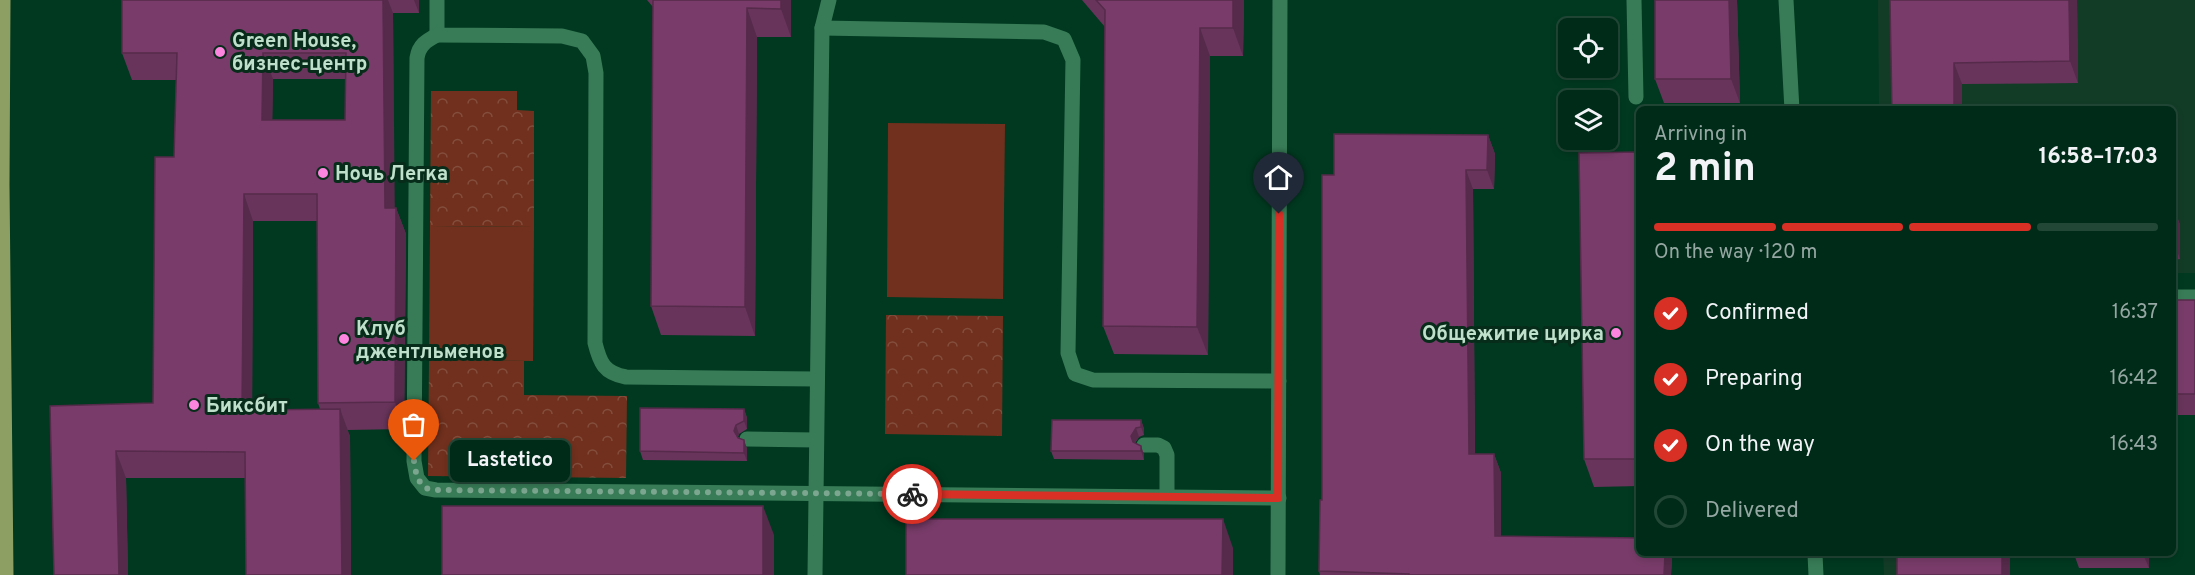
<!DOCTYPE html>
<meta charset="utf-8">
<style>
:root{--surface:#002b18;--page:#0a3321;--text:#f1f3f6;--muted:#95a7a2;--line:#224737;--accent:#d93025}
body{margin:0;font-family:Overpass,sans-serif;background:var(--page);color:var(--text);height:100vh;display:flex;flex-direction:column;font-size:22px;white-space:nowrap}
*{box-sizing:border-box;margin:0}
p{font-size:20px;color:var(--muted)}
.icon{flex:none;width:33px;height:33px;fill:none;stroke:currentColor;stroke-width:2;stroke-linecap:round;stroke-linejoin:round}
.map{position:relative;flex:1;overflow:hidden}
.sheet{position:absolute;left:1636px;top:106px;width:540px;height:450px;display:flex;flex-direction:column;background:var(--surface);border-radius:9px;box-shadow:0 3px 9px #0003,0 0 0 2px var(--line)}
.sheet>*{flex:none}
.fabs{position:absolute;left:1558px;top:18px;display:grid;gap:12px}
.fabs a{display:grid;place-items:center;width:60px;height:60px;border-radius:9px;background:var(--surface);box-shadow:0 3px 9px #0003,0 0 0 2px var(--line);font-size:30px}
.pin{position:absolute;display:grid;place-items:center;width:51px;height:51px;color:#fff;margin:-62px -26px;border-radius:50% 50% 50% 0;rotate:-45deg;box-shadow:0 0 6px #0007}
.pin .icon{rotate:45deg}
.courier{position:absolute;display:grid;place-items:center;width:60px;height:60px;margin:-30px;border:4px solid #d93025;border-radius:50%;background:#fff;color:#222;box-shadow:0 2px 8px #0007}
.bubble{position:absolute;height:42px;border-radius:9px;background:var(--surface);box-shadow:0 3px 9px #0003,0 0 0 2px var(--line);font-size:20px;font-weight:700;line-height:42px;text-align:center}
.headline em{font-style:normal;font-weight:700}
.headline div{display:flex;flex-direction:column-reverse}
.headline{display:flex;align-items:center;justify-content:space-between;height:102px;padding:0 18px}
h1{font-size:39px;font-weight:700;line-height:45px}
.bar{display:grid;grid-template-columns:repeat(4,1fr);gap:9px 6px;align-content:center;height:72px;padding:0 18px}
.bar i{height:8px;border-radius:4px;background:var(--line)}
.bar .selected{background:var(--accent)}
.bar p{grid-column:span 4}
ol{padding:0 18px;list-style:none}
li{display:flex;align-items:center;gap:18px;height:66px}
li p{margin-inline-start:auto}
li .icon{padding:6px;border-radius:50%;background:var(--accent);color:#fff;stroke-width:4}
li:last-child{color:var(--muted)}
li i{width:33px;height:33px;border:3px solid var(--line);border-radius:50%}
.map>svg:first-child{display:block}
</style>
<div class="map">
<svg width="2195" height="575" viewBox="0 0 2195 575">
<defs>
<pattern id="forest-crowns" width="20" height="18" patternUnits="userSpaceOnUse" patternTransform="scale(1.5)"><rect width="20" height="18" fill="#70301d"/><path d="M2 6a3 3 0 1 1 6 0M12 15a3 3 0 1 1 6 0" fill="none" stroke="#834e3c"/></pattern>
</defs>
<rect width="100%" height="100%" fill="#003920"/>
<g fill="#133c27">
<polygon points="1878,0 2195,0 2195,273 2174,273 2174,110 1879,109"/>
<polygon points="1883,554 1971,554 1971,575 1884,575"/>
</g>
<g fill="url(#forest-crowns)">
<polygon points="431,91 517,91 517,110 534,111 534,227 430,226"/>
<polygon points="886,315 1003,316 1002,436 885,434"/>
<polygon points="429,360 524,361 524,395 627,396 626,478 428,476"/>
</g>
<g fill="#70301d">
<polygon points="888,123 1005,124 1003,299 887,297"/>
<polygon points="430,226 534,227 533,361 429,360"/>
</g>
<g fill="none" stroke-linecap="round" stroke-linejoin="round">
<g stroke="#387c57" stroke-width="15">
<path d="M 437,0 L 437,35 L 562,36 L 582,41 L 593,56 L 596,73 L 595,343 C 600,363 604,373 626,377 L 817,379"/>
<polyline points="1634,0 1636,97"/>
<polyline points="822,28 1044,32 1064,39 1073,60 1068,353 1075,374 1093,380 1279,381"/>
<path d="M 437,35 C 426,41 419,45 417,58 L 414,461 L 417,478 L 425,488 L 436,490 L 1279,498"/>
<polyline points="2174,297 2195,297"/>
<polyline points="747,439 816,440"/>
<polyline points="1144,445 1158,445 1164,448 1167,455 1167,496"/>
<polyline points="815,575 822,28 829,0"/>
<polyline points="1278,575 1280,0"/>
</g>
<g stroke="#387c57" stroke-width="15">
<polyline points="1786,0 1792,110"/>
<polyline points="1815,554 1816,575"/>
</g>
<polyline stroke="#8e9f64" stroke-width="15" points="3,0 2,185 6,575"/>
</g>
<g fill="#68345b" fill-rule="evenodd">
<path d="M 122,0 L 419,0 L 419,13 L 393,13 L 394,208 L 396,208 L 406,234 L 404,429 L 347,430 L 350,436 L 351,575 L 246,575 L 245,478 L 126,478 L 128,575 L 54,575 L 50,406 L 153,403 L 174,157 L 176,80 L 132,80 L 122,53 ZM 273,79 L 346,79 L 345,120 L 272,120 ZM 253,221 L 317,221 L 318,403 L 320,409 L 252,410 Z"/>
<polygon points="647,0 791,0 791,37 757,37 755,336 661,335 651,306 653,7"/>
<polygon points="1082,0 1244,0 1243,56 1210,56 1208,355 1114,354 1103,326 1105,27"/>
<polygon points="1737,0 1740,103 1664,103 1655,79"/>
<polygon points="1890,0 2077,0 2078,83 1962,84"/>
<polygon points="1488,135 1495,154 1494,189 1473,189 1475,454 1494,454 1501,473 1501,536 1640,554 1670,554 1672,558 1671,575 1320,575 1319,571 1334,175"/>
<polygon points="1640,152 1640,486 1594,487 1584,459"/>
<polygon points="2174,208 2180,225 2180,259 2174,260"/>
<rect x="2174" y="300" width="21" height="115"/>
<polygon points="744,409 747,418 747,429 739,434 738,437 744,440 747,449 747,461 643,460 640,451"/>
<polygon points="1141,420 1144,429 1144,435 1139,437 1135,443 1141,446 1144,455 1144,460 1054,459 1051,451"/>
<polygon points="2074,554 2149,554 2149,568 2079,568"/>
</g>
<g fill="#552a4a">
<polygon points="383,0 388,0 393,13 395,234 385,208"/>
<polygon points="414,0 419,0 419,13"/>
<polygon points="781,0 791,0 791,37 781,9"/>
<polygon points="1233,0 1244,0 1243,56 1233,28"/>
<polygon points="1729,0 1737,0 1740,103 1731,79"/>
<polygon points="2069,0 2077,0 2078,83 2070,61"/>
<polygon points="747,8 757,37 755,336 745,307"/>
<polygon points="1200,28 1210,56 1208,355 1197,327"/>
<polygon points="263,53 273,79 272,147 262,120"/>
<polygon points="1954,63 1962,84 1962,110 1954,110"/>
<polygon points="1488,135 1495,154 1494,189 1487,170"/>
<polygon points="1466,170 1473,189 1475,473 1469,454"/>
<polygon points="244,194 253,221 252,437 242,410"/>
<polygon points="396,208 406,234 404,429 395,402"/>
<polygon points="2174,208 2180,225 2180,259 2174,242"/>
<polygon points="340,409 350,436 351,575 342,575"/>
<polygon points="744,409 747,418 747,429 744,421"/>
<polygon points="1141,420 1144,429 1144,435 1141,427"/>
<polygon points="736,425 739,434 737,439 734,431"/>
<polygon points="1136,428 1139,437 1134,444 1131,436"/>
<polygon points="744,440 747,449 747,461 744,453"/>
<polygon points="1141,446 1144,455 1144,460 1141,451"/>
<polygon points="116,451 126,478 128,575 119,575"/>
<polygon points="1494,454 1501,473 1501,555 1495,536"/>
<polygon points="763,506 774,535 774,575 763,575"/>
<polygon points="1223,519 1233,548 1233,575 1222,575"/>
<polygon points="1665,554 1670,554 1672,558 1671,575 1664,575"/>
<rect x="2002" y="554" width="8" height="21"/>
<polygon points="2143,554 2149,554 2149,568"/>
</g>
<g fill="#793c6a" stroke="#552a4a" stroke-width="1.5" fill-rule="evenodd">
<path d="M 122,0 L 383,0 L 385,208 L 396,208 L 395,402 L 318,403 L 317,194 L 244,194 L 242,410 L 340,409 L 342,575 L 246,575 L 245,452 L 116,451 L 119,575 L 54,575 L 50,406 L 153,403 L 155,157 L 174,157 L 177,53 L 122,53 ZM 263,53 L 346,53 L 345,120 L 262,120 Z"/>
<polygon points="653,0 781,0 781,9 747,8 745,307 651,306"/>
<polygon points="1096,0 1233,0 1233,28 1200,28 1197,327 1103,326 1105,10"/>
<polygon points="1655,0 1729,0 1731,79 1655,79"/>
<polygon points="1890,0 2069,0 2070,61 1954,63 1954,110 1892,110"/>
<polygon points="1334,134 1488,135 1487,170 1466,170 1469,454 1494,454 1495,536 1640,538 1640,554 1665,554 1664,575 1409,575 1409,574 1319,571 1320,500 1322,500 1322,175 1334,175"/>
<polygon points="1640,152 1640,459 1584,459 1579,153"/>
<rect x="2174" y="300" width="21" height="94"/>
<polygon points="640,408 744,409 744,421 736,425 734,431 738,438 744,440 744,453 640,451"/>
<polygon points="1052,420 1141,420 1141,427 1136,428 1131,436 1133,442 1141,446 1141,451 1051,451"/>
<rect x="442" y="506" width="321" height="69"/>
<polygon points="906,519 1223,519 1222,575 906,575"/>
<rect x="1897" y="554" width="105" height="21"/>
</g>
<g fill="none" stroke-linecap="round" stroke-linejoin="round">
<polyline stroke="#7ca68f" stroke-width="6" stroke-dasharray="0 10.8" points="414,461 417,478 425,488 436,490 912,494"/>
<polyline stroke="#d93025" stroke-width="8" points="912,494 1278,498 1279,214"/>
</g>
<g fill="#fe85df" stroke="#072c1a" stroke-width="2">
<circle cx="220" cy="52" r="6"/>
<circle cx="323" cy="173" r="6"/>
<circle cx="1616" cy="333" r="6"/>
<circle cx="344" cy="339" r="6"/>
<circle cx="194" cy="405" r="6"/>
</g>
<g text-anchor="middle" stroke-width="6" stroke-linejoin="round" paint-order="stroke">
<g font-size="20" font-weight="bold" fill="#bfe0cb" stroke="#072c1a" text-anchor="start">
<text x="232" y="47">Green House,<tspan x="232" dy="23">бизнес-центр</tspan></text>
<text x="335" y="180">Ночь Легка</text>
<text x="356" y="335">Клуб<tspan x="356" dy="23">джентльменов</tspan></text>
<text x="1604" y="340" text-anchor="end">Общежитие цирка</text>
<text x="206" y="412">Биксбит</text>
</g>
</g>
</svg>
<div class="fabs">
<a><svg class="icon" aria-label="locate" viewBox="0 0 24 24"><circle cx="12" cy="12" r="6"/><path d="M12 2v4M12 18v4M2 12h4M18 12h4"/></svg></a>
<a><svg class="icon" aria-label="layers" viewBox="0 0 24 24"><path d="M12 4l9 5-9 5-9-5zM3 14l9 5 9-5"/></svg></a>
</div>
<div class="pin" style="left:414px;top:461px;background:#ea580c"><svg class="icon" aria-label="bag" viewBox="0 0 24 24"><path d="M5 8h14l-1 12H6zM9 8a3 3 0 0 1 6 0"/></svg></div>
<div class="pin" style="left:1279px;top:214px;background:#1f2937"><svg class="icon" aria-label="home" viewBox="0 0 24 24"><path d="M3 11l9-7 9 7M6 9v11h12V9"/></svg></div>
<div class="courier" style="left:912px;top:494px"><svg class="icon" aria-label="bike" viewBox="0 0 24 24"><circle cx="6" cy="16" r="4"/><circle cx="18" cy="16" r="4"/><path d="M6 16l4-8h5l3 8M10 8l3 8H6M13 5h3"/></svg></div>
<div class="bubble" style="left:450px;top:440px;width:120px">Lastetico</div>
<section class="sheet">
<div class="headline"><div><h1>2 min</h1><p>Arriving in</p></div><em>16:58–17:03</em></div>
<div class="bar"><i class="selected"></i><i class="selected"></i><i class="selected"></i><i></i><p>On the way · 120 m</p></div>
<ol>
<li><svg class="icon" aria-label="check" viewBox="0 0 24 24"><path d="M5 12l5 5 9-10"/></svg>Confirmed<p>16:37</p></li>
<li><svg class="icon" aria-label="check" viewBox="0 0 24 24"><path d="M5 12l5 5 9-10"/></svg>Preparing<p>16:42</p></li>
<li><svg class="icon" aria-label="check" viewBox="0 0 24 24"><path d="M5 12l5 5 9-10"/></svg>On the way<p>16:43</p></li>
<li><i></i>Delivered</li>
</ol>
</section>
</div>
